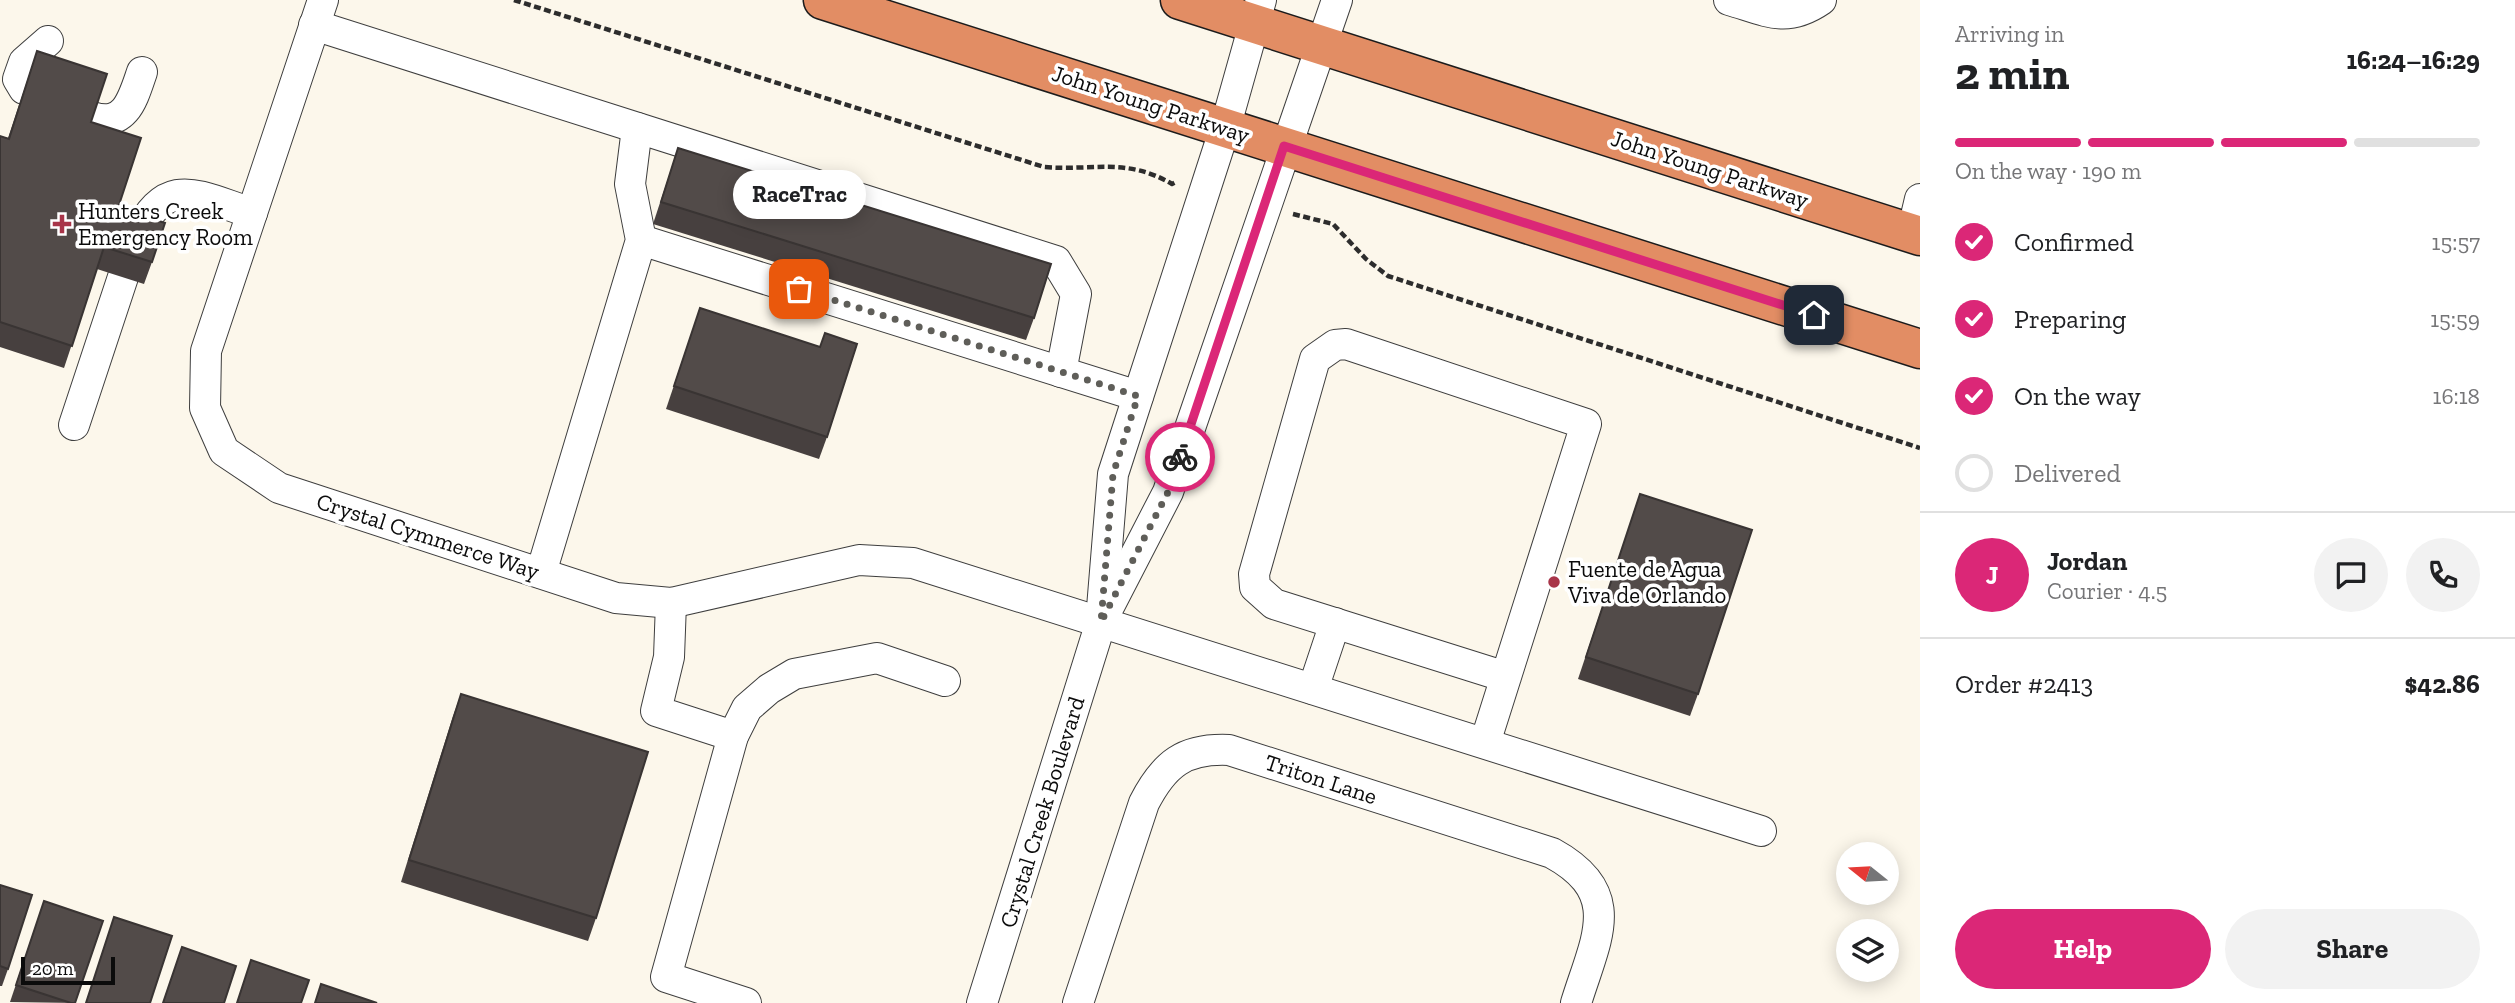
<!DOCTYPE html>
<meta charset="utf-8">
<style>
:root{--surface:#fff;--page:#f2f2f2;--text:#202124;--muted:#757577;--line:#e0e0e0;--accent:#db2777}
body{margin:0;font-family:"Zilla Slab",serif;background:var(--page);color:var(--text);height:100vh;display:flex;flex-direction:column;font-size:26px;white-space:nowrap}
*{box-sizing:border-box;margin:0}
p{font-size:23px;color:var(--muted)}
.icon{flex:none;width:38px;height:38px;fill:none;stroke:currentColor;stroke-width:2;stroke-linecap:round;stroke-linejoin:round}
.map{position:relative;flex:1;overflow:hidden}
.panel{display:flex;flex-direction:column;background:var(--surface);width:595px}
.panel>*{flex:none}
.needle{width:46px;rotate:288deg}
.tools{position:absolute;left:1836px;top:842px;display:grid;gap:14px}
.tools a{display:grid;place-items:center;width:63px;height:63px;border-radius:50%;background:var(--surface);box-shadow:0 4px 18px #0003;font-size:35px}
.scale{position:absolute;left:21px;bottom:18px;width:94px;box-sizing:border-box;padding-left:7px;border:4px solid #0b0b0b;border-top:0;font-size:19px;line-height:24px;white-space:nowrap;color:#0b0b0b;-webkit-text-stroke:5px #fff;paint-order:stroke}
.pin{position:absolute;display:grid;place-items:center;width:60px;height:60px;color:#fff;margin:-30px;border-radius:14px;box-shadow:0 4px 10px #0006}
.courier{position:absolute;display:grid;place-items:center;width:70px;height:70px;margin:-35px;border:5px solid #db2777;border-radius:50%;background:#fff;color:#222;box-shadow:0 2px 9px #0007}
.bubble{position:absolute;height:49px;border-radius:24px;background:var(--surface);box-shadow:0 4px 18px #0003;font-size:23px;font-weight:800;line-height:49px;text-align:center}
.head em{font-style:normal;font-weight:800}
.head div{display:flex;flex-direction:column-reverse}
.head{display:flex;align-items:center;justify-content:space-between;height:119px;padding:0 35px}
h1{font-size:46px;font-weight:800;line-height:52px}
.bar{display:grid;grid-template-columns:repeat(4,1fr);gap:10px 7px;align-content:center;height:84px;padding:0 35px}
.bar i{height:9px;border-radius:5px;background:var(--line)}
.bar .active{background:var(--accent)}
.bar p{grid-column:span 4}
.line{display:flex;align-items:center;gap:18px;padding:0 35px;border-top:2px solid var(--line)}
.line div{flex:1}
.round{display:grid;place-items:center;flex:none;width:74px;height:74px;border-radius:37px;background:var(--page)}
ol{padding:0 35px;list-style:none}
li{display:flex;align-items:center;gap:21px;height:77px}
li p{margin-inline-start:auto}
li .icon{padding:7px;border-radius:50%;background:var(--accent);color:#fff;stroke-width:4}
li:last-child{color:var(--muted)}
li i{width:38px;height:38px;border:4px solid var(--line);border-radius:50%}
.primary-button{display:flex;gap:14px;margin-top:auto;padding:14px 35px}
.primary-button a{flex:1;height:80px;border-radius:42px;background:var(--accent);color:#fff;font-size:28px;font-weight:800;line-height:80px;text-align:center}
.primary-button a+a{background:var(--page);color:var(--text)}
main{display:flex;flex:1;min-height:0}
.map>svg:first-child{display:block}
</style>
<main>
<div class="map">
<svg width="1920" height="1003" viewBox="0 0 1920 1003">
<rect width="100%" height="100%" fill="#fcf7eb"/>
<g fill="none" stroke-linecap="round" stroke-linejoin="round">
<g stroke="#3e3e3e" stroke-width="32">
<g id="minor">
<polyline points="323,0 206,351 205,408 224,451 279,488 616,598 671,603 859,560 913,563 1761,831"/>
<path d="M 1729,0 C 1767,11 1786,24 1821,0"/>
<polyline points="314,25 1056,261 1076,294 1061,372"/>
<polyline points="24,89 18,79 24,62 48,41"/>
<path d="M 92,117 C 126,128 133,98 142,72"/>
<polyline points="1912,233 1920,199"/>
<path d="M 136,238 C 165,172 198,196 252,213"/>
<polyline points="641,240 1138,396"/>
<polyline points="74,425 123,277"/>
<polyline points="541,573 641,240 630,184 637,128"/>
<polyline points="671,603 669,657 656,711 733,736"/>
<polyline points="1102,608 1113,474 1225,128 1261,0"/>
<polyline points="1313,689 1335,623"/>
<polyline points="1485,743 1586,424 1346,344 1335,345 1315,359 1254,574 1255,587 1274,604 1506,677"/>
<polyline points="746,1003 666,977 733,736 747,708 769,689 794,674 877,658 945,681"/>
<polyline points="982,1003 1101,622 1168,492 1337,0"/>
<path d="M 1078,1003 L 1144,803 C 1164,764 1184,748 1229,750 L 1552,853 C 1625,893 1596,938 1576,1003"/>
</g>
</g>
<g stroke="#1c1c1c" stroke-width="41">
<g id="highway">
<polyline points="823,0 1920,349"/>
<polyline points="1180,0 1920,236"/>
</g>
</g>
<g stroke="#2d2d2d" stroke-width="4.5" stroke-dasharray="7 3.5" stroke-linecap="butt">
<path d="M 514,0 L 1044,167 C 1094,171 1126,157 1172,184 L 1176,182"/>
<polyline points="1293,214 1333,224 1366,259 1388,276 1920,448"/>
</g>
<use href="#minor" stroke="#fff" stroke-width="30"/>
<use href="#highway" stroke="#e28d64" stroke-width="38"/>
</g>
<g fill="#47403f">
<polygon points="37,51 91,122 118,208 152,262 144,284 97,269 64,368 0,347 0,136 8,138"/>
<polygon points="678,148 1034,318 1026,340 653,224"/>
<polygon points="700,308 827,437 819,459 666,409"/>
<polygon points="1640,494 1698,694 1690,716 1578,679"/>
<polygon points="461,694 596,918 588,941 401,882 453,716"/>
<polygon points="0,885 8,969 2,986 0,986"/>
<polygon points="38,919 75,1003 10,1002"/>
</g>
<g fill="#524b49" stroke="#393433" stroke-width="2">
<polygon points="37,51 107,74 91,122 141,138 118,208 165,223 152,262 104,247 72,346 0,322 0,136 9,139"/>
<polygon points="678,148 1051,264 1034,318 661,202"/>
<polygon points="700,308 820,347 825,333 857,344 827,437 674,386"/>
<polygon points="1640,494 1752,530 1698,694 1586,657"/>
<polygon points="461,694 648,752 596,918 409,860"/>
<polygon points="0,885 32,895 8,969 0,966"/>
<polygon points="44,901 103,921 75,1003 71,1003 16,985"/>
<polygon points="114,917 172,936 150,1003 86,1003"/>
<polygon points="182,947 236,966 224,1003 163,1003"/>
<polygon points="251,960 309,980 301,1003 237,1003"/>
<polygon points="321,984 377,1003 315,1003"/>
</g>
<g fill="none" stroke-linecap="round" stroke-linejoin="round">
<polyline stroke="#5f5e59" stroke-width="7" stroke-dasharray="0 12.6" points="799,289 1138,396 1113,474 1101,622 1168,492 1180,457"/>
<polyline stroke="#db2777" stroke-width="9" points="1180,457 1284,146 1814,315"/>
</g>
<g fill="#a83549" stroke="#fff" stroke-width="2.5">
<path d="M58.5 213.5h7v7h7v7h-7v7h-7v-7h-7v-7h7z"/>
<circle cx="1554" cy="582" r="7"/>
</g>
<g text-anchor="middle" stroke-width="7" stroke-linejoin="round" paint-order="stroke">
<g font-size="23" fill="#0b0b0b" stroke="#fff">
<text transform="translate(1151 104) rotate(18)" y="8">John Young Parkway</text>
<text transform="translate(1710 169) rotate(18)" y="8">John Young Parkway</text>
<text transform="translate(428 536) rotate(18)" y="8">Crystal Cymmerce Way</text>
<text transform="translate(1321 779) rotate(18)" y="8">Triton Lane</text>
<text transform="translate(1042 812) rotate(-73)" y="8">Crystal Creek Boulevard</text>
</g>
<g font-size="23" fill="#0b0b0b" stroke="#fff" text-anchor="start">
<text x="78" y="219">Hunters Creek<tspan x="78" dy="26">Emergency Room</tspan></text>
<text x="1568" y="577">Fuente de Agua<tspan x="1568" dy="26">Viva de Orlando</tspan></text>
</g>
</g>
</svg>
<div class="tools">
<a><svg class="needle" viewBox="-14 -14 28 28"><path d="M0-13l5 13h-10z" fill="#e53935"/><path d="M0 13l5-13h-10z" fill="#757577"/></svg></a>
<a><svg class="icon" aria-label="layers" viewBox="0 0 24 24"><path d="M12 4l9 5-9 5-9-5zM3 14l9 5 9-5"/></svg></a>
</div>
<div class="scale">20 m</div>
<div class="pin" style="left:799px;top:289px;background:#ea580c"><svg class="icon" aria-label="bag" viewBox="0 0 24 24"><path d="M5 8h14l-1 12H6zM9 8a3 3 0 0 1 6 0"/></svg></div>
<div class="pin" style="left:1814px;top:315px;background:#1f2937"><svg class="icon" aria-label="home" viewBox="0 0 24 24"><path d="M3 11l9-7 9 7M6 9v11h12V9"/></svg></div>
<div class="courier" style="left:1180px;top:457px"><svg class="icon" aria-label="bike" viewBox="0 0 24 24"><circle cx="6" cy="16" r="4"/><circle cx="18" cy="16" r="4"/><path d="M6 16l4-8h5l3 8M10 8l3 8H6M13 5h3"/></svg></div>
<div class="bubble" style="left:733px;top:170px;width:133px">RaceTrac</div>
</div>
<section class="panel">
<div class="head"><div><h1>2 min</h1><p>Arriving in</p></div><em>16:24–16:29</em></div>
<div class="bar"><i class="active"></i><i class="active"></i><i class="active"></i><i></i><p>On the way · 190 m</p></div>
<ol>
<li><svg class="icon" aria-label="check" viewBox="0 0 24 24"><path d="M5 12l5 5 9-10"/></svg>Confirmed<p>15:57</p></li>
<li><svg class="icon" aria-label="check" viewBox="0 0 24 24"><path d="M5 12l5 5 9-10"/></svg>Preparing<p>15:59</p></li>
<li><svg class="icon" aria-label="check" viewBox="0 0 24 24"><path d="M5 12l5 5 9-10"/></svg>On the way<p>16:18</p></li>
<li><i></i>Delivered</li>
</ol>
<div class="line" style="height:126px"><b class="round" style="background:var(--accent);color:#fff">J</b><div><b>Jordan</b><p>Courier · 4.5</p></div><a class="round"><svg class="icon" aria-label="chat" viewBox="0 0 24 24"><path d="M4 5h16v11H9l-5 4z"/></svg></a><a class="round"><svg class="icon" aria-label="phone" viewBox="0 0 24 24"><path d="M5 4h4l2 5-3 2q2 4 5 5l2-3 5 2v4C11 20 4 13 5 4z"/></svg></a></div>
<div class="line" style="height:91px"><div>Order #2413</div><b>$42.86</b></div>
<div class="primary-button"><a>Help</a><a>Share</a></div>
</section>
</main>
